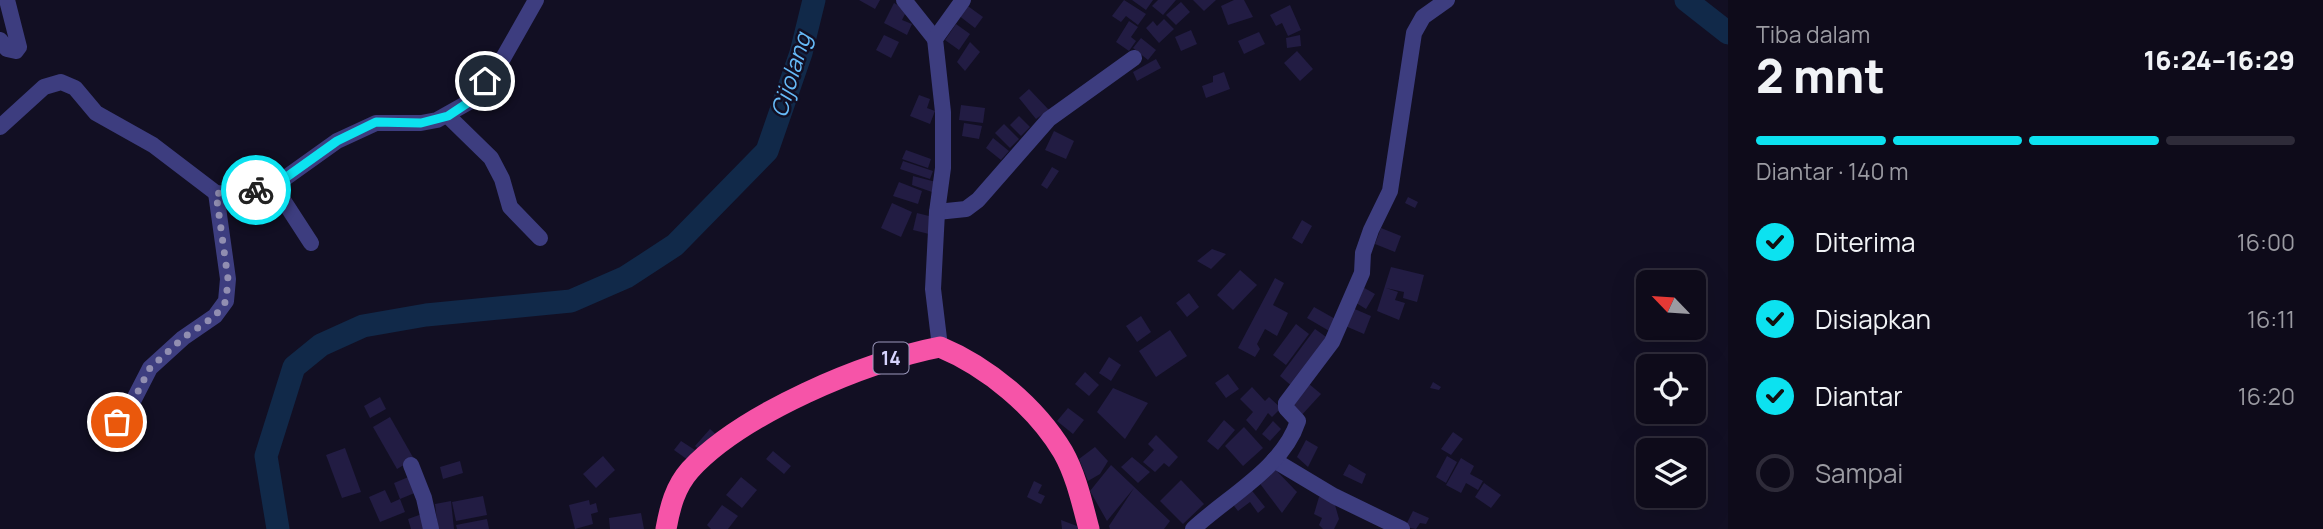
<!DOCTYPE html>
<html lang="id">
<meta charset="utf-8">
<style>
:root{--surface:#0e0b1a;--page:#1c1927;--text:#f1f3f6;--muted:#9b9ba2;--line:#2e2b39;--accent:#0ce2f0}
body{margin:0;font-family:Manrope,sans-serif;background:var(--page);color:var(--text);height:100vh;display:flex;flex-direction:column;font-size:26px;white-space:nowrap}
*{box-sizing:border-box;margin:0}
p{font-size:23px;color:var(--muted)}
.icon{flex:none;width:38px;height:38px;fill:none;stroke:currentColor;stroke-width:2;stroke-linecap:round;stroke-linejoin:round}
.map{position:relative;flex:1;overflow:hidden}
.sheet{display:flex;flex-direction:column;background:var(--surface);width:595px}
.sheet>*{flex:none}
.needle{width:46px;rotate:295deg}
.buttons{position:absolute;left:1636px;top:270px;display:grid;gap:14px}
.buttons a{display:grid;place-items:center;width:70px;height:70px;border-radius:10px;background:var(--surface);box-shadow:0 7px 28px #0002,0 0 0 2px var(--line);font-size:35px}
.pin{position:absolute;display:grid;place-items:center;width:60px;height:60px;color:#fff;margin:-30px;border:4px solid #fff;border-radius:50%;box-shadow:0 2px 7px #0007}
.courier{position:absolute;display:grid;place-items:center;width:70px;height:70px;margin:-35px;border:5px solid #0ce2f0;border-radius:50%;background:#fff;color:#222;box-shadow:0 2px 9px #0007}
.overview em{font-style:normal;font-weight:800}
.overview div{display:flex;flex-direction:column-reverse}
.overview{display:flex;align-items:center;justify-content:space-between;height:119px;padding:0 28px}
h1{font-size:46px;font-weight:800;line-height:52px}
.bar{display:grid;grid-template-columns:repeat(4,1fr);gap:10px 7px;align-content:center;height:84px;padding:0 28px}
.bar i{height:9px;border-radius:5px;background:var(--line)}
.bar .on{background:var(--accent)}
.bar p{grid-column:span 4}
ol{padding:0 28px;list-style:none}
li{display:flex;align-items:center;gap:21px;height:77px}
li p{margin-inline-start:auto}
li .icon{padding:7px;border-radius:50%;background:var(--accent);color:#111;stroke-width:4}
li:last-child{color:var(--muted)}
li i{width:38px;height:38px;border:4px solid var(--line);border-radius:50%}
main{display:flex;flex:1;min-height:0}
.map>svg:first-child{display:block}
</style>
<main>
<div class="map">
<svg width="1728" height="529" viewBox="0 0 1728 529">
<rect width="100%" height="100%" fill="#120f23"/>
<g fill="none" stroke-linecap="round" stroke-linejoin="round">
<g stroke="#112949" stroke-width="23">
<polyline points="1686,0 1728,33"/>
<polyline points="278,529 266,456 294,367 321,345 363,326 426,315 571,301 626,277 675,245 767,151 801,53 814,0"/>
</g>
</g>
<g fill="#221c43">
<polygon points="859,0 880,0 875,9"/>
<polygon points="1124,0 1146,14 1138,25 1126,16 1121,22 1112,16"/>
<polygon points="1132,0 1153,0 1146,10"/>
<polygon points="1158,0 1176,0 1163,15 1152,6"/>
<polygon points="1193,0 1216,0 1204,11"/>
<polygon points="1234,0 1244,0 1253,17 1228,25 1221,6"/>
<polygon points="1181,2 1190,12 1176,25 1166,15"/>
<polygon points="894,3 907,10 902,20 912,24 907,35 884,23"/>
<polygon points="965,4 983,17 975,28 958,15"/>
<polygon points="1290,5 1301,30 1288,36 1282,23 1276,26 1270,15"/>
<polygon points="1164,19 1174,29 1159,43 1146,28 1153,21 1157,26"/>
<polygon points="1129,21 1138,27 1131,37 1136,41 1129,51 1116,42"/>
<polygon points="956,24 970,34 959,50 945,40"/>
<polygon points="1191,30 1197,44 1181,51 1175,37"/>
<polygon points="1259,32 1265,44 1244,54 1238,41"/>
<polygon points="884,35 899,42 891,58 876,50"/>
<polygon points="1300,35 1301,46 1287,48 1286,38"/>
<polygon points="1141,38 1156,50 1148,60 1133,48"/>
<polygon points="970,42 980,52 965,71 957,62"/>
<polygon points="1297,51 1313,69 1300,81 1284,63"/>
<polygon points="1156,59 1161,68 1137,81 1133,72"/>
<polygon points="1224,72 1230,89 1206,98 1202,86 1213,82 1213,76"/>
<polygon points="1029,89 1049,110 1036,119 1019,98"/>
<polygon points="919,95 930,99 927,108 935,111 930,124 910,116"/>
<polygon points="961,105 985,108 983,123 959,120"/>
<polygon points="1019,116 1030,127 1021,136 1010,125"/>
<polygon points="964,123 982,126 979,139 962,136"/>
<polygon points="1004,124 1019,139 1010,148 995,133"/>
<polygon points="1054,131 1074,141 1066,159 1045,150"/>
<polygon points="993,138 1009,151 1001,160 986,148"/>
<polygon points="906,150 931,159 928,168 902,159"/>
<polygon points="903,161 933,171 930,179 900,169"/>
<polygon points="1052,167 1059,171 1047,189 1041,185"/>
<polygon points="913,176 936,182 932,192 912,185"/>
<polygon points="899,182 922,191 918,204 893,196"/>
<polygon points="1408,197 1418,202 1415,208 1405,203"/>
<polygon points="892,203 912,212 901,237 881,228"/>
<polygon points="917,213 933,217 929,234 913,230"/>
<polygon points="1302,220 1312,226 1302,244 1292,238"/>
<polygon points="1381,228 1401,236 1395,252 1375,244"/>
<polygon points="1212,249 1226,254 1211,269 1197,261"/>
<polygon points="1391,267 1424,275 1417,302 1403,298 1404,292 1386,288 1398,292 1395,300 1405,303 1399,320 1377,311"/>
<polygon points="1240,270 1257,285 1233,310 1217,295"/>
<polygon points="1275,278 1284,283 1273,305 1288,313 1277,336 1265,329 1257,344 1260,349 1255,357 1238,348"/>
<polygon points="1361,286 1375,294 1366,309 1353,301"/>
<polygon points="1189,293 1199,307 1187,317 1176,303"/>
<polygon points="1314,307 1337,320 1331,332 1307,318"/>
<polygon points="1350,307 1371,316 1364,334 1343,325"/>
<polygon points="1141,316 1151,332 1137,342 1126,326"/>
<polygon points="1296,324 1309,334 1286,365 1273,355"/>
<polygon points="1315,329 1329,339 1293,387 1280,376"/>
<polygon points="1170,330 1187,356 1156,377 1139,351"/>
<polygon points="1109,357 1121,365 1111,381 1099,373"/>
<polygon points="1085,372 1099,385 1089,396 1075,384"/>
<polygon points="1228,374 1239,389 1226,398 1215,383"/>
<polygon points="1433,382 1441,387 1439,390 1430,388"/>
<polygon points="1309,384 1321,394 1299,418 1288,408"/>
<polygon points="1252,387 1265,401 1269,397 1281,408 1272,417 1268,413 1256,431 1246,420 1253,412 1240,399"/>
<polygon points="1113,388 1148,403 1125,439 1097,412"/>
<polygon points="380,397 386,409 370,418 364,406"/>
<polygon points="1068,408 1084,420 1073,434 1057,421"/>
<polygon points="390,417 414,459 397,469 373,427"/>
<polygon points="1224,420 1235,430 1218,450 1207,441"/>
<polygon points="1273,421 1281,429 1270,441 1262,434"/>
<polygon points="1244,427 1263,448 1243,466 1225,446"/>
<polygon points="710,429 718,436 703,453 695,446"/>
<polygon points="1453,432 1463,439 1451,455 1441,449"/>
<polygon points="1156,435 1178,457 1169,467 1164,463 1155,472 1143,462 1154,450 1148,444"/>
<polygon points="1306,440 1318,447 1308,467 1297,457"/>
<polygon points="681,441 695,450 688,460 674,450"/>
<polygon points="1095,447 1108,461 1100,474 1088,481 1079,459"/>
<polygon points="345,448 361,492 342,498 326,455"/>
<polygon points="773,451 791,466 784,474 766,459"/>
<polygon points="603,456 615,470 596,488 583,474"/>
<polygon points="1447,456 1457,462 1446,483 1436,477"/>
<polygon points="1132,457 1150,472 1138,483 1121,467"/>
<polygon points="1461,458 1474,466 1470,474 1483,481 1478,490 1466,483 1461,493 1446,485"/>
<polygon points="460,461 463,473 443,479 440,467"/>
<polygon points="1349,464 1366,474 1362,484 1343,475"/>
<polygon points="1111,465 1170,521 1164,529 1110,529 1109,526 1134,488 1107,521 1090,491"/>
<polygon points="1271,465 1297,492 1282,513 1258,481"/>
<polygon points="411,476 417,492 400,499 394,483"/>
<polygon points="741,477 757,490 742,508 726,495"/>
<polygon points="1181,480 1204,504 1183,524 1160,501"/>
<polygon points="1034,481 1042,485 1038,493 1045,496 1041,504 1027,497"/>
<polygon points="1484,483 1501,495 1491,508 1475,497"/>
<polygon points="1249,487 1265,507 1258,513 1250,502 1238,511 1231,502"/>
<polygon points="385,490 391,503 400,499 405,512 380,522 369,497"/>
<polygon points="483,496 487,515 456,521 452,502"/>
<polygon points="1319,497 1333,498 1339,519 1334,529 1323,529 1319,525 1322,518 1314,514"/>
<polygon points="589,500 590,505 596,503 598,512 591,514 593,524 575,529 569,505"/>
<polygon points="451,501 454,529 438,529 435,504"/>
<polygon points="722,505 738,516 728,529 711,529 707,525"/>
<polygon points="1413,511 1429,518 1426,524 1420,523 1416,529 1405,527"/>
<polygon points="641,513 644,529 610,529 609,518"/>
<polygon points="422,514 427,529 411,529 408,519"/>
<polygon points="487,519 489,529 457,529 456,525"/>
<polygon points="1061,520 1077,526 1078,529 1062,529"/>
</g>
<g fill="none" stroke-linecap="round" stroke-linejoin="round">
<g stroke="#3d3d7f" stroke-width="16">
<polyline points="904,0 935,39"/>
<polyline points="0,40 7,49 16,51 19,47 7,0"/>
<polyline points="448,116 491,158 502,179 510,207 540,238"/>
<polyline points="0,127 44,87 61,82 75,88 96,113 153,145 216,193 229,194 274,186 337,141 376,123 421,123 437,120 469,102 502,60 536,0"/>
<polyline points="274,186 311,243"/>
<polyline points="937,212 966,209 978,200 1049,119 1134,58"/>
<polyline points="940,347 933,289 937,212 943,168 943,112 935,39 963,0"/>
<polyline points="117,422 131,405 150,368 183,338 215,316 226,301 228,279 216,193"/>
<polyline points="1274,460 1334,496 1402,529"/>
<polyline points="411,465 424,498 431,529"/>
<path d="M 1193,529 C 1227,497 1283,468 1298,421 L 1286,408 L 1286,403 L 1332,342 L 1362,273 L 1363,253 L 1371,230 L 1390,191 L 1414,33 L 1423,17 L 1447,0"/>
</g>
<path stroke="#f654a8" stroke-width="21" d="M 666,529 C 670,507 675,487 690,470 C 741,414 866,361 940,347 C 988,367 1036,407 1063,452 C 1076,475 1082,503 1089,529"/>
</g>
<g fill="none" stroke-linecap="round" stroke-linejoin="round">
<polyline stroke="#918eb1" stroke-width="7" stroke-dasharray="0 12.6" points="117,422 131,405 150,368 183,338 215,316 226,301 228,279 216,193 229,194 256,190"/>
<polyline stroke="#0ce2f0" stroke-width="9" points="256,190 274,186 337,141 376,122 421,123 448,116 469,102 485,81"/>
</g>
<g text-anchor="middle" stroke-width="5" stroke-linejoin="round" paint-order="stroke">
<rect fill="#120f23" stroke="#9b98bc" stroke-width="2" x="873.5" y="342.5" width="35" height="31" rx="5"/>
<g font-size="19" font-weight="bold" fill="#d6d3fd">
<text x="891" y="365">14</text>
</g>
<g font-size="23" font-style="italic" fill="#66baf7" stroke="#120f23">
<text transform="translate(791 75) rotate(-73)" y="8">Cijolang</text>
</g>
</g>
</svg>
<div class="buttons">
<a><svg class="needle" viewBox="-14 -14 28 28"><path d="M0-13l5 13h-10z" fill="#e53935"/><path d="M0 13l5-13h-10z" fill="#9b9ba2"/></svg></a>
<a><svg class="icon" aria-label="locate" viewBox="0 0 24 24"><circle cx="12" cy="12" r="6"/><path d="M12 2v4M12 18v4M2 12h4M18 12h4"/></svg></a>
<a><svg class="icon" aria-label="layers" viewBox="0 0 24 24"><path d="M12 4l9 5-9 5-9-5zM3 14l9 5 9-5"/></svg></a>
</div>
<div class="pin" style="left:117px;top:422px;background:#ea580c"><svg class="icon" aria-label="bag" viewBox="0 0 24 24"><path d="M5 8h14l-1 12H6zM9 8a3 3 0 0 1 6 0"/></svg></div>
<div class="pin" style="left:485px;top:81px;background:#1f2937"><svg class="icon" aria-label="home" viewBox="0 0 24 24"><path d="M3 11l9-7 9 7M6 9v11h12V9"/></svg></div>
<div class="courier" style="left:256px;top:190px"><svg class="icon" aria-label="bike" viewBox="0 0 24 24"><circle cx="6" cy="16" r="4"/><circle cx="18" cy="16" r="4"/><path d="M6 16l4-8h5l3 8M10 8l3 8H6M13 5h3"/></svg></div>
</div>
<section class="sheet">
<div class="overview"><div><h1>2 mnt</h1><p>Tiba dalam</p></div><em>16:24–16:29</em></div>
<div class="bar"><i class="on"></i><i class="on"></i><i class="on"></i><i></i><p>Diantar · 140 m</p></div>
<ol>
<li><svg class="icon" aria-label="check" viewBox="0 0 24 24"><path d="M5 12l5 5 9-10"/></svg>Diterima<p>16:00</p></li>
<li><svg class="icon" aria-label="check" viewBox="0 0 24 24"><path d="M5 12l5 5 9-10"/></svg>Disiapkan<p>16:11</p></li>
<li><svg class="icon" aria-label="check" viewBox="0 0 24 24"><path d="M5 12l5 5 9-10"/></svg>Diantar<p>16:20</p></li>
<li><i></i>Sampai</li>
</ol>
</section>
</main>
